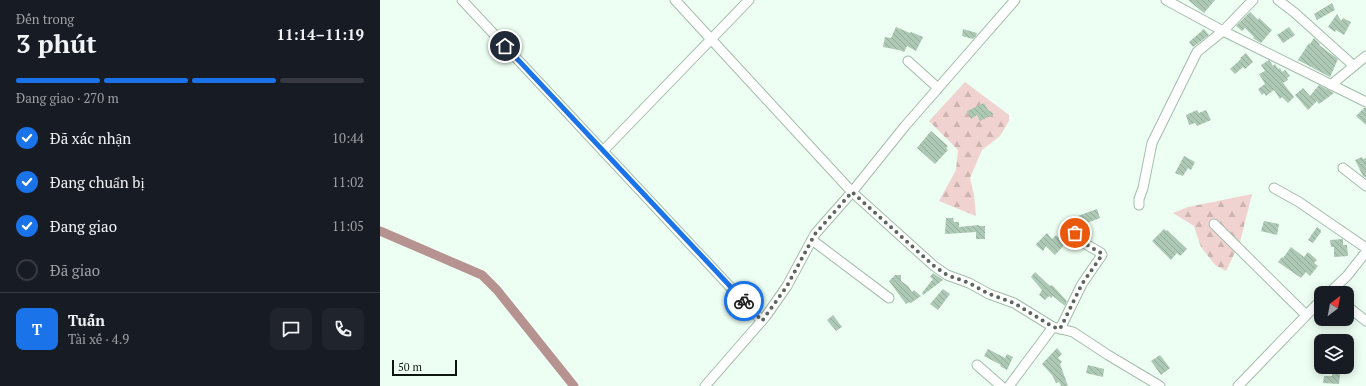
<!DOCTYPE html>
<html lang="vi">
<meta charset="utf-8">
<style>
:root{--surface:#171b24;--page:#20242c;--text:#f1f3f6;--muted:#9ea1a6;--line:#363941;--accent:#1a73e8}
body{margin:0;font-family:"PT Serif",serif;background:var(--page);color:var(--text);height:100vh;display:flex;flex-direction:column;font-size:15px;white-space:nowrap}
*{box-sizing:border-box;margin:0}
p{font-size:13px;color:var(--muted)}
.icon{flex:none;width:22px;height:22px;fill:none;stroke:currentColor;stroke-width:2;stroke-linecap:round;stroke-linejoin:round}
.map{position:relative;flex:1;overflow:hidden}
.sheet{display:flex;flex-direction:column;background:var(--surface);width:380px}
.sheet>*{flex:none}
.needle{width:26px;rotate:32deg}
.controls{position:absolute;left:934px;top:286px;display:grid;gap:8px}
.controls a{display:grid;place-items:center;width:40px;height:40px;border-radius:8px;background:var(--surface);box-shadow:0 2px 10px #0003;font-size:20px}
.scale{position:absolute;left:12px;bottom:10px;width:65px;box-sizing:border-box;padding-left:4px;border:2px solid #0c160f;border-top:0;font-size:11px;line-height:14px;white-space:nowrap;color:#0c160f;-webkit-text-stroke:3px #edfef2;paint-order:stroke}
.pin{position:absolute;display:grid;place-items:center;width:34px;height:34px;color:#fff;margin:-17px;border:2px solid #fff;border-radius:50%;box-shadow:0 1px 4px #0007}
.courier{position:absolute;display:grid;place-items:center;width:40px;height:40px;margin:-20px;border:3px solid #1a73e8;border-radius:50%;background:#fff;color:#222;box-shadow:0 1px 5px #0007}
.head em{font-style:normal;font-weight:700}
.head div{display:flex;flex-direction:column-reverse}
.head{display:flex;align-items:center;justify-content:space-between;height:68px;padding:0 16px}
h1{font-size:26px;font-weight:700;line-height:30px}
.bar{display:grid;grid-template-columns:repeat(4,1fr);gap:6px 4px;align-content:center;height:48px;padding:0 16px}
.bar i{height:5px;border-radius:3px;background:var(--line)}
.bar .active{background:var(--accent)}
.bar p{grid-column:span 4}
.line{display:flex;align-items:center;gap:10px;padding:0 16px;border-top:1px solid var(--line)}
.line div{flex:1}
.round{display:grid;place-items:center;flex:none;width:42px;height:42px;border-radius:8px;background:var(--page)}
ol{padding:0 16px;list-style:none}
li{display:flex;align-items:center;gap:12px;height:44px}
li p{margin-inline-start:auto}
li .icon{padding:4px;border-radius:50%;background:var(--accent);color:#fff;stroke-width:4}
li:last-child{color:var(--muted)}
li i{width:22px;height:22px;border:2px solid var(--line);border-radius:50%}
main{display:flex;flex:1;min-height:0}
.map>svg:first-child{display:block}
</style>
<main>
<section class="sheet">
<div class="head"><div><h1>3 phút</h1><p>Đến trong</p></div><em>11:14–11:19</em></div>
<div class="bar"><i class="active"></i><i class="active"></i><i class="active"></i><i></i><p>Đang giao · 270 m</p></div>
<ol>
<li><svg class="icon" aria-label="check" viewBox="0 0 24 24"><path d="M5 12l5 5 9-10"/></svg>Đã xác nhận<p>10:44</p></li>
<li><svg class="icon" aria-label="check" viewBox="0 0 24 24"><path d="M5 12l5 5 9-10"/></svg>Đang chuẩn bị<p>11:02</p></li>
<li><svg class="icon" aria-label="check" viewBox="0 0 24 24"><path d="M5 12l5 5 9-10"/></svg>Đang giao<p>11:05</p></li>
<li><i></i>Đã giao</li>
</ol>
<div class="line" style="height:72px"><b class="round" style="background:var(--accent);color:#fff">T</b><div><b>Tuấn</b><p>Tài xế · 4.9</p></div><a class="round"><svg class="icon" aria-label="chat" viewBox="0 0 24 24"><path d="M4 5h16v11H9l-5 4z"/></svg></a><a class="round"><svg class="icon" aria-label="phone" viewBox="0 0 24 24"><path d="M5 4h4l2 5-3 2q2 4 5 5l2-3 5 2v4C11 20 4 13 5 4z"/></svg></a></div>
</section>
<div class="map">
<svg width="986" height="386" viewBox="0 0 986 386">
<defs>
<pattern id="forest-firs" width="22" height="20" patternUnits="userSpaceOnUse"><rect width="22" height="20" fill="#f0d3d0"/><path d="M5 1l3.5 6h-7zM16 11l3.5 6h-7z" fill="#cdb4b1"/></pattern>
<pattern id="building-back-hatch" width="6" height="6" patternUnits="userSpaceOnUse"><rect width="6" height="6" fill="#adc8b4"/><path d="M-1 5l2 2M0 0l6 6M5-1l2 2" fill="none" stroke="#94ab9a"/></pattern>
</defs>
<rect width="100%" height="100%" fill="#edfef2"/>
<g fill="url(#forest-firs)">
<polygon points="585,82 629,115 629,121 620,136 602,150 590,178 594,195 596,216 559,201 576,170 578,150 549,121"/>
<polygon points="872,194 860,242 846,271 835,265 821,247 814,226 793,213 808,207"/>
</g>
<g fill="none" stroke-linecap="round" stroke-linejoin="round">
<polyline stroke="#b69390" stroke-width="9" points="0,231 102,275 117,290 194,386"/>
</g>
<g fill="url(#building-back-hatch)">
<polygon points="808,0 835,0 824,13"/>
<polygon points="952,3 955,10 937,20 934,14"/>
<polygon points="870,12 878,20 879,18 892,30 881,43 873,38 874,37 865,28 862,31 856,26"/>
<polygon points="957,14 961,21 963,18 971,22 964,35 956,30 955,32 948,27"/>
<polygon points="516,27 530,33 531,32 543,37 536,51 527,46 524,52 519,50 503,47 505,37 511,38"/>
<polygon points="909,27 915,35 903,43 897,35"/>
<polygon points="583,29 597,33 596,36 593,39 582,36"/>
<polygon points="824,29 829,35 813,47 809,42"/>
<polygon points="934,38 940,44 939,45 958,59 950,77 918,60 929,43 930,44"/>
<polygon points="866,53 873,62 865,69 863,67 855,74 850,69 861,59 860,58"/>
<polygon points="889,60 893,66 895,64 898,69 900,68 902,72 905,70 910,76 907,78 908,80 903,83 914,97 908,103 902,97 900,99 894,90 886,96 884,93 882,95 878,89 885,84 879,74 885,71 881,65"/>
<polygon points="939,85 954,93 939,104 937,101 928,110 915,95 923,88 930,96"/>
<polygon points="604,103 608,110 614,114 600,121 597,115 591,119 587,111"/>
<polygon points="984,108 986,108 986,125 976,116"/>
<polygon points="817,110 819,113 826,110 831,120 817,126 815,123 809,125 806,115"/>
<polygon points="551,131 568,146 566,148 568,150 555,164 537,148"/>
<polygon points="804,156 815,162 811,170 808,168 803,176 795,173"/>
<polygon points="982,157 983,159 986,158 986,178 983,176 975,160"/>
<polygon points="717,209 720,218 699,226 693,224 689,229 686,229 684,221"/>
<polygon points="566,218 573,218 574,222 579,222 579,227 599,225 599,226 605,226 605,239 596,239 596,232 565,234"/>
<polygon points="884,221 899,224 897,235 881,231"/>
<polygon points="937,227 941,230 941,232 933,243 928,240"/>
<polygon points="784,229 786,231 787,230 807,249 800,256 797,253 791,260 772,241"/>
<polygon points="667,233 672,239 676,235 685,244 675,255 666,246 663,251 657,246 656,244"/>
<polygon points="963,239 963,245 967,245 968,256 954,257 954,247 951,247 950,240"/>
<polygon points="911,247 924,257 928,252 937,260 934,263 938,266 930,276 926,272 921,278 898,262 902,257 903,258"/>
<polygon points="655,272 670,286 672,285 687,301 685,306 673,296 671,298 669,296 665,300 659,295 662,290 651,277"/>
<polygon points="553,273 563,280 543,295 542,293 553,279 550,277"/>
<polygon points="515,275 521,275 521,281 528,286 532,292 534,290 541,296 531,303 530,302 526,304 509,281"/>
<polygon points="563,289 570,294 558,310 550,304"/>
<polygon points="453,315 462,327 456,331 447,320"/>
<polygon points="677,348 682,354 678,358 682,362 680,364 688,386 681,386 679,382 676,383 672,375 662,364"/>
<polygon points="608,349 625,358 627,354 633,357 627,370 620,366 621,365 604,356"/>
<polygon points="780,355 790,368 781,375 771,361"/>
<polygon points="708,365 724,369 723,377 706,373"/>
<polygon points="952,374 960,374 959,384 943,383 944,376 952,376"/>
</g>
<g fill="none" stroke-linecap="round" stroke-linejoin="round">
<g stroke="#a3bdaa" stroke-width="11">
<g id="minor">
<polyline points="82,0 382,321"/>
<polyline points="295,0 472,192 554,266 567,275 589,283 609,294 634,303 673,327 693,332 728,355 780,386"/>
<polyline points="786,0 843,31 986,102"/>
<polyline points="898,0 915,13 974,66"/>
<polyline points="528,61 558,88"/>
<polyline points="951,85 986,56"/>
<polyline points="223,151 369,0"/>
<polyline points="963,168 986,186"/>
<polyline points="894,188 919,202 986,248"/>
<polyline points="759,205 759,199 763,188 772,143 817,52 843,31 873,0"/>
<polyline points="834,224 926,315"/>
<polyline points="432,240 509,298"/>
<polyline points="949,293 967,276 986,252"/>
<polyline points="967,306 986,321"/>
<polyline points="680,329 702,284 722,255 721,253 697,239 695,230"/>
<polyline points="597,365 621,386"/>
<polyline points="325,386 386,316 407,286 435,234 472,192 525,126 635,0"/>
<polyline points="629,386 673,327"/>
<polyline points="858,386 941,300"/>
</g>
</g>
<use href="#minor" stroke="#fff" stroke-width="9"/>
</g>
<g fill="none" stroke-linecap="round" stroke-linejoin="round">
<polyline stroke="#5b675e" stroke-width="4" stroke-dasharray="0 7.2" points="364,301 382,321 407,286 435,234 472,192 554,266 567,275 589,283 609,294 634,303 673,327 680,329 702,284 722,255 721,253 697,239 695,233"/>
<polyline stroke="#1a73e8" stroke-width="5" points="125,46 364,301"/>
</g>
</svg>
<div class="controls">
<a><svg class="needle" viewBox="-14 -14 28 28"><path d="M0-13l5 13h-10z" fill="#e53935"/><path d="M0 13l5-13h-10z" fill="#9ea1a6"/></svg></a>
<a><svg class="icon" aria-label="layers" viewBox="0 0 24 24"><path d="M12 4l9 5-9 5-9-5zM3 14l9 5 9-5"/></svg></a>
</div>
<div class="scale">50 m</div>
<div class="pin" style="left:695px;top:233px;background:#ea580c"><svg class="icon" aria-label="bag" viewBox="0 0 24 24"><path d="M5 8h14l-1 12H6zM9 8a3 3 0 0 1 6 0"/></svg></div>
<div class="pin" style="left:125px;top:46px;background:#1f2937"><svg class="icon" aria-label="home" viewBox="0 0 24 24"><path d="M3 11l9-7 9 7M6 9v11h12V9"/></svg></div>
<div class="courier" style="left:364px;top:301px"><svg class="icon" aria-label="bike" viewBox="0 0 24 24"><circle cx="6" cy="16" r="4"/><circle cx="18" cy="16" r="4"/><path d="M6 16l4-8h5l3 8M10 8l3 8H6M13 5h3"/></svg></div>
</div>
</main>
